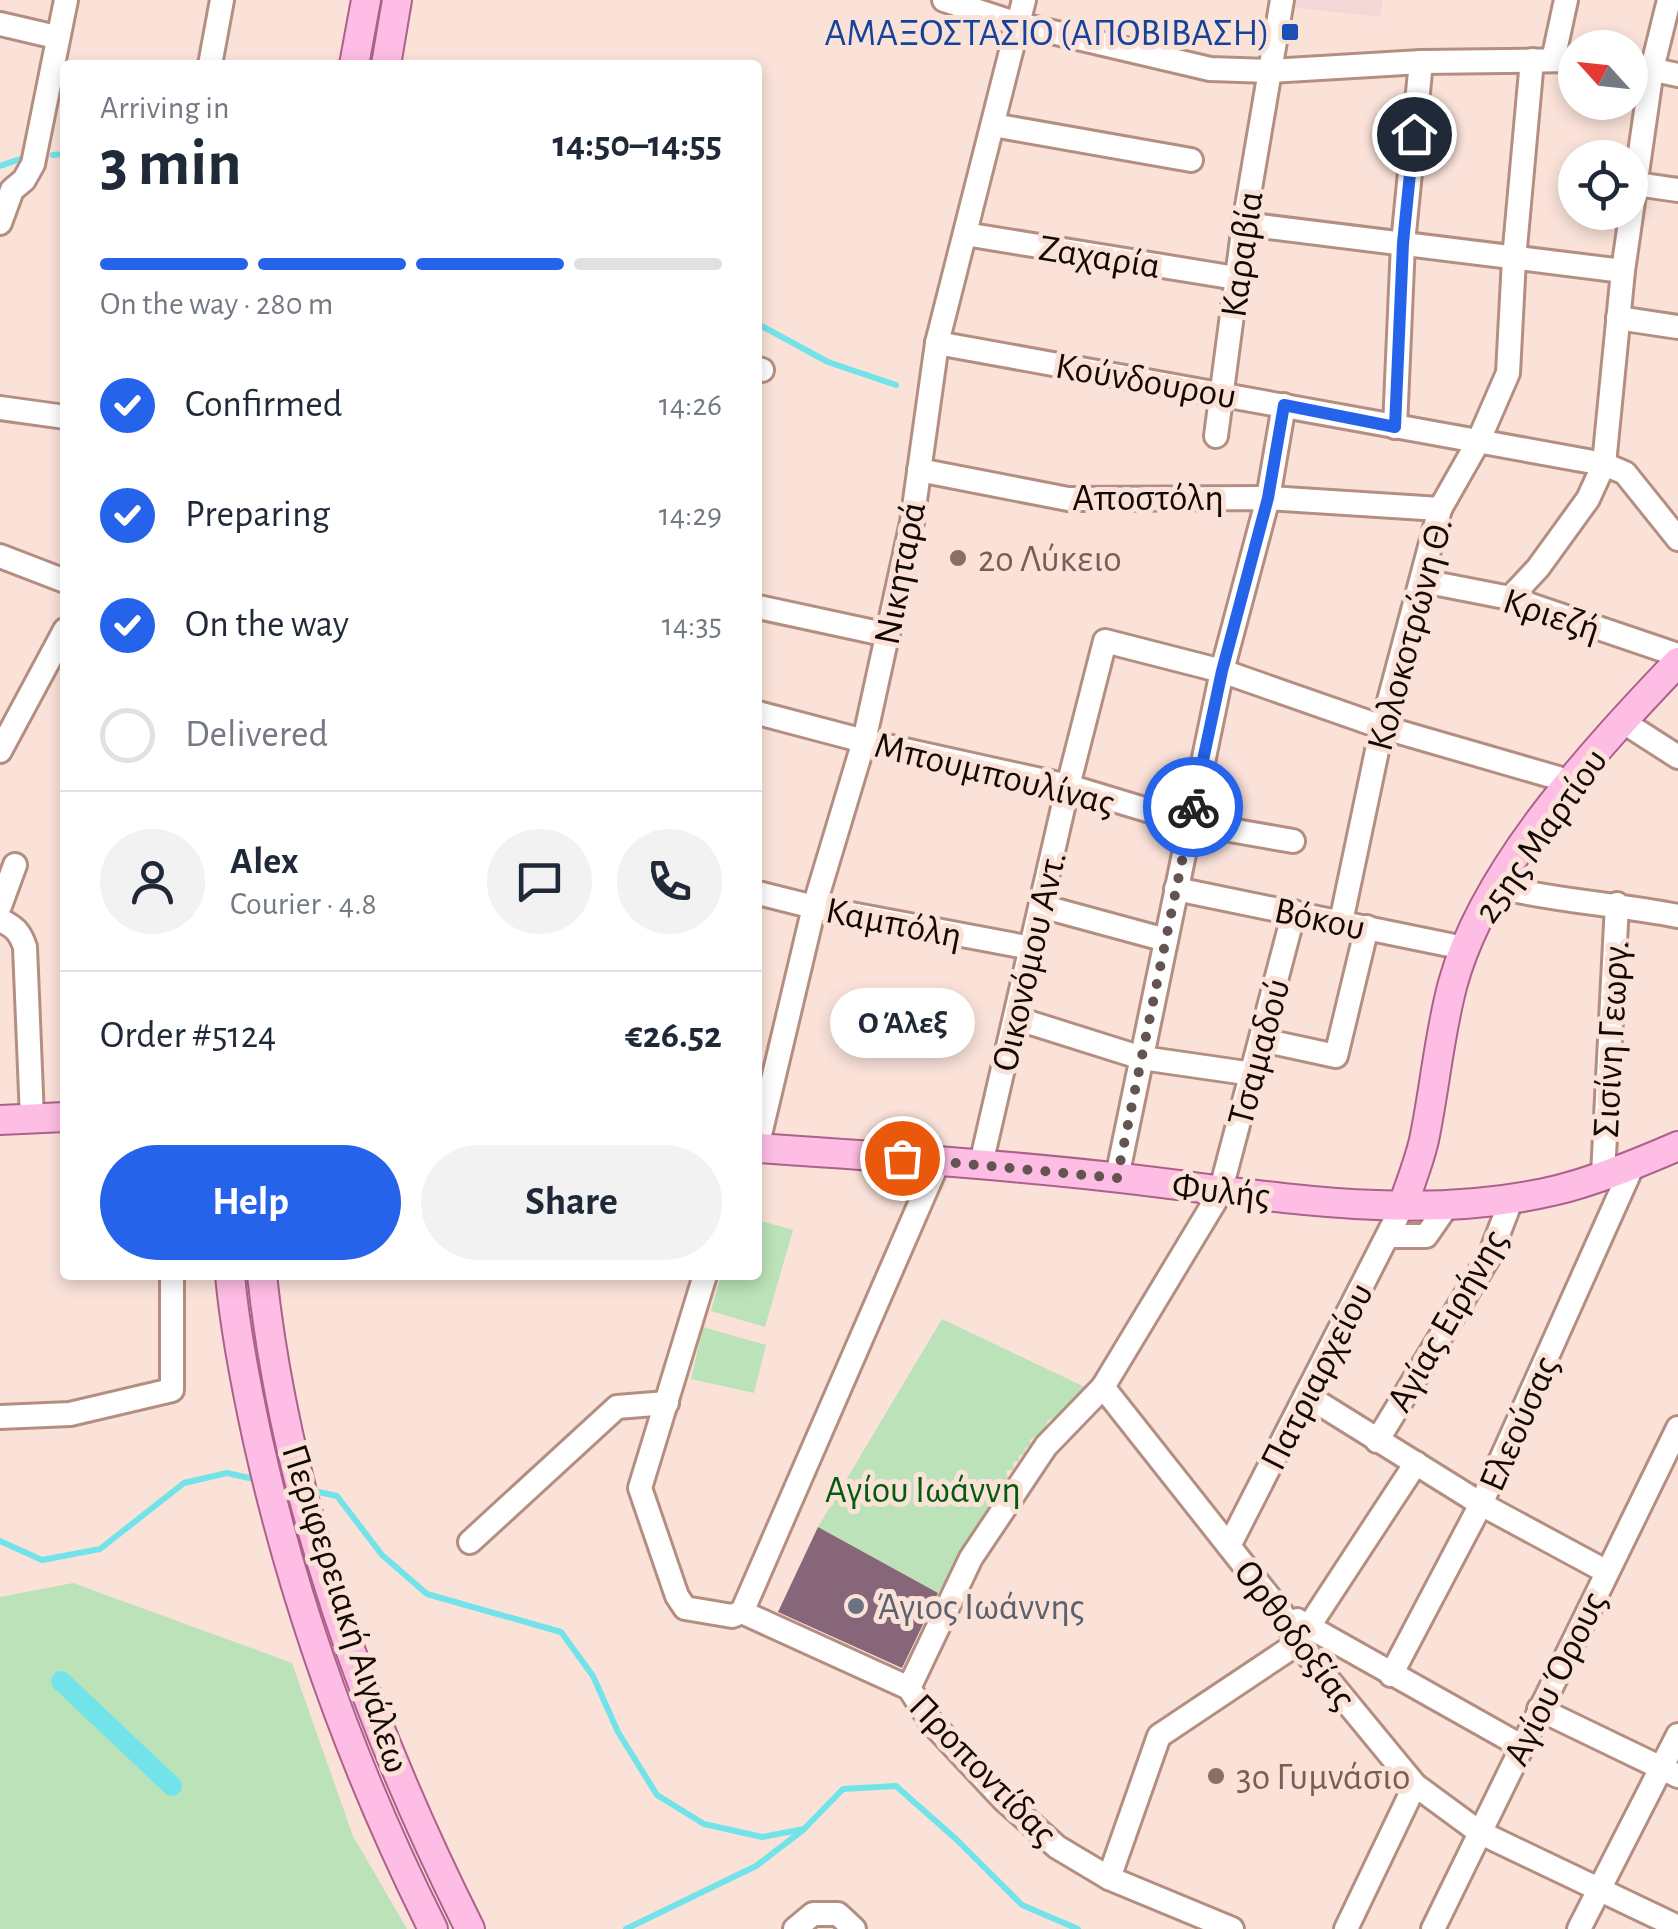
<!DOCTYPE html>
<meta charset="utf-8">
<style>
:root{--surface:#fff;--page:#f2f2f3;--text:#1f2937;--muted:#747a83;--line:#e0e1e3;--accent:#2563eb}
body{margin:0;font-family:"Alegreya Sans",sans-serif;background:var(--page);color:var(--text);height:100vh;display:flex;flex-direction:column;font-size:38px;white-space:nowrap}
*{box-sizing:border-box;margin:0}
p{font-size:32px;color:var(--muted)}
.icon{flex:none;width:55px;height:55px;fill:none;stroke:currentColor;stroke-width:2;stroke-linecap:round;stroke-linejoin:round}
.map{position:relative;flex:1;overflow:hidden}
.details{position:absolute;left:60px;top:60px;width:702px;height:1220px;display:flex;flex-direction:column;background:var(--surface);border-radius:10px;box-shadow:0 5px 15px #0003}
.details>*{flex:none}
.needle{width:65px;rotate:297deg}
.controls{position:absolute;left:1558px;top:30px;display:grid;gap:20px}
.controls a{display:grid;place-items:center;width:90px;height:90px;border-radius:50%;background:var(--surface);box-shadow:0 5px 15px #0003;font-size:50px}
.pin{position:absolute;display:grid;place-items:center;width:85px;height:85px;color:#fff;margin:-42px;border:5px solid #fff;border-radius:50%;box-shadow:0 2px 10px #0007}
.courier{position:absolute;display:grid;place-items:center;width:100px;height:100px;margin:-50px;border:8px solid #2563eb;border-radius:50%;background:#fff;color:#222;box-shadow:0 2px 12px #0007}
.bubble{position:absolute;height:70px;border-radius:35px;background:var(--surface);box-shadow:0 5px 15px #0003;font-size:32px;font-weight:700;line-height:70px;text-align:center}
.head em{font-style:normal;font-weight:700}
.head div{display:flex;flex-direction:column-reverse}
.head{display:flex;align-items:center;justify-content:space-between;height:170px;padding:0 40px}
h1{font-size:65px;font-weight:700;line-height:75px}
.bar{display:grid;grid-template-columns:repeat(4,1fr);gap:15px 10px;align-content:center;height:120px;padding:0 40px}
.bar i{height:12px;border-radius:8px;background:var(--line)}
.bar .current{background:var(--accent)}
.bar p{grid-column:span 4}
.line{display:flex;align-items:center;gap:25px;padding:0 40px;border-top:2px solid var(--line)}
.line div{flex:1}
.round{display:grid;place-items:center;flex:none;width:105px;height:105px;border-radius:52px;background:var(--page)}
ol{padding:0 40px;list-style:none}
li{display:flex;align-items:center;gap:30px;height:110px}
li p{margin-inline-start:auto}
li .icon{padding:10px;border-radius:50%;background:var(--accent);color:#fff;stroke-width:4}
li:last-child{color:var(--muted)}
li i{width:55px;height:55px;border:5px solid var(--line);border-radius:50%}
.cta{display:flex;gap:20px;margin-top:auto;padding:20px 40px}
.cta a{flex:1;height:115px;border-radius:60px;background:var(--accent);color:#fff;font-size:40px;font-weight:700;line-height:115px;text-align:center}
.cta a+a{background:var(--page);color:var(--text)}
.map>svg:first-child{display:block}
</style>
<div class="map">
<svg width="1678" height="1929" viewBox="0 0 1678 1929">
<rect width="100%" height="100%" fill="#fae2d9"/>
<polygon fill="#f2d7d6" points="1273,0 1383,0 1380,17 1272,5"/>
<g fill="#bbe2b9">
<polygon points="758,1220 793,1230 765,1327 711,1311 721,1275 758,1275"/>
<polygon points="942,1319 1087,1388 1067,1414 1048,1420 1044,1430 1030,1440 1031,1446 1025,1448 1025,1454 1019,1455 1019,1461 1013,1462 1014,1469 1006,1471 1008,1479 1001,1481 1002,1487 1012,1486 938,1593 818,1527"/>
<polygon points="703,1327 766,1345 754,1393 691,1379"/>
<polygon points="73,1583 292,1663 353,1836 407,1929 0,1929 0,1597"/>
</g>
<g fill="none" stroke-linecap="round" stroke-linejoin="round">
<g stroke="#73e3ea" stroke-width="6">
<polyline points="53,155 65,154"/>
<polyline points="0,166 29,156"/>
<polyline points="758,324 828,362 896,385"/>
<polyline points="310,1490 337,1496 382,1555 427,1594 561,1632 593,1676 618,1732 657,1795 704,1824 762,1837 804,1829 843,1789 896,1786 956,1839 1022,1905 1078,1929"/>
<polyline points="0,1541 42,1560 100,1549 184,1483 227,1473 259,1480"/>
<polyline points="626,1929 756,1866 803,1830"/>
</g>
<polyline stroke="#73e3ea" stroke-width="20" points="61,1681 172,1786"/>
</g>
<polygon fill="#866678" points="818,1527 938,1593 902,1668 778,1612"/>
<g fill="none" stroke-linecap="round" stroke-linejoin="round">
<g stroke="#b48f81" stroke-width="28">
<g id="minor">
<polyline points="944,0 1018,24 1210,69 1270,71 1421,62 1575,60"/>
<polyline points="0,24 56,37"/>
<polyline points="1553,60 1566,0"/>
<polyline points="210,65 222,0"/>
<polyline points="1630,65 1678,75"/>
<polyline points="993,125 1191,160"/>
<polyline points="1636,184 1678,190"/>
<polyline points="0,223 12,190 24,180 33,164 66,0"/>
<polyline points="1244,224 1623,271"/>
<polyline points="965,234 1236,278"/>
<polyline points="1618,318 1678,327"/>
<polyline points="937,343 1604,464 1625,473 1678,539"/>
<polyline points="758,369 762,370"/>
<polyline points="0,408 65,417"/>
<polyline points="1395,427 1403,243 1421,62"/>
<polyline points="1216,436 1244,224 1282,0"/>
<polyline points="919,470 1068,499 1268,498 1440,509"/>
<polyline points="0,556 65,581"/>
<polyline points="1423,581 1510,598 1678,655"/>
<polyline points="1510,598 1538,568 1588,499 1604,464 1623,271 1652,69 1669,0"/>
<polyline points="758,607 888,635"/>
<polyline points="758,713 864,741 1068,786 1190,823 1293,841"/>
<polyline points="1622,721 1678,757"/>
<polyline points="0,751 65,630"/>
<path d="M 1495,886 C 1555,901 1617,904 1678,916"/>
<polyline points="1176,889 1464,948"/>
<polyline points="758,893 814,907 1031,948"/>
<polyline points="0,906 15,865"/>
<polyline points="1041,906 1166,940"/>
<path d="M 0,920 C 14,926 20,932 25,947 L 32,1118"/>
<polyline points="1341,922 1382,727 1440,509 1478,442 1508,373 1514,259 1532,60"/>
<polyline points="1015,1018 1142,1058 1253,1074"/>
<polyline points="1262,1040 1336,1056 1367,927"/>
<polyline points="758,1143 814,907 864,741 912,522 937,343 1024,0"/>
<polyline points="981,1164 1068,786 1105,641 1222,671 1382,727 1572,782"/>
<polyline points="1603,1175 1617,904"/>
<polyline points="1117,1177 1222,671 1268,498 1284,405"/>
<polyline points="1388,1236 1426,1236 1449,1203"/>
<polyline points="705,1275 640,1488 677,1596 685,1608 732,1616 742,1612 909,1688 931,1722 1003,1799 1057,1847 1109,1878 1232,1929"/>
<polyline points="1103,1387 1281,1612 1298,1643 1415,1785 1479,1832 1678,1927"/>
<polyline points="1306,1395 1481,1504 1607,1572"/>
<polyline points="0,1417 70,1414 172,1390 172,1275"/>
<polyline points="1377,1441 1490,1255 1512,1198"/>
<polyline points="470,1542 617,1407 667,1403"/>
<polyline points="1229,1546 1403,1205"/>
<polyline points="742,1612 939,1160"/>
<polyline points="1297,1620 1521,1746"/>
<polyline points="1391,1675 1481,1504 1633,1165"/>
<polyline points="909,1688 971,1558 1046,1446 1103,1387 1220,1193 1294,912"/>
<polyline points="1539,1709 1678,1776"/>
<polyline points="1109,1878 1159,1736 1298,1643 1416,1463"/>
<polyline points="795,1929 813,1914 838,1914 854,1929"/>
<polyline points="1346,1929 1415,1785"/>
<polyline points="1433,1929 1678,1428"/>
<polyline points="1579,1929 1678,1735"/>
</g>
</g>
<g stroke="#ac618a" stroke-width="32">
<g id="major">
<polyline points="354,65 366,0"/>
<polyline points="386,65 397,0"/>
<polyline points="0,1120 65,1117"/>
<path d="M 758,1148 C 876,1156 994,1164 1112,1177 C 1258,1193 1412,1225 1557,1190 C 1598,1180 1639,1163 1678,1146"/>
<path d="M 1403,1205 C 1410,1184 1419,1162 1424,1140 C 1435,1088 1439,1034 1453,983 C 1485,867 1596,748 1678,662"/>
<path d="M 230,1275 C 235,1331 246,1386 258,1441 C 296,1611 355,1773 433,1929"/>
<path d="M 262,1275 C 286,1500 369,1728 470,1929"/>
</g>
</g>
<use href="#minor" stroke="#fff" stroke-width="22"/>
<use href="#major" stroke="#febde4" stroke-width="28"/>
</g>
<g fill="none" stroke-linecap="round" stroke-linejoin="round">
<polyline stroke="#64544f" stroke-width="10" stroke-dasharray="0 18" points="902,1158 1117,1178 1193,807"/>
<polyline stroke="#2563eb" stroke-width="12" points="1193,807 1222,671 1268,498 1284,405 1395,427 1403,243 1414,134"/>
</g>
<rect fill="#1a4fb4" stroke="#fae2d9" stroke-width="4" x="1280" y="22" width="20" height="20" rx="5"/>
<g fill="#8d6e63" stroke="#fae2d9" stroke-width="4">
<circle cx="958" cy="558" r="10"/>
<circle cx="1216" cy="1776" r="10"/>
</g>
<circle fill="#6b7280" stroke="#fae2d9" stroke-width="4" cx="856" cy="1606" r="10"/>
<g text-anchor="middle" stroke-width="10" stroke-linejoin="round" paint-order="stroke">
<g font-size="38" fill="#164399" stroke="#fae2d9" text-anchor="end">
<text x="1270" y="45">ΑΜΑΞΟΣΤΑΣΙΟ (ΑΠΟΒΙΒΑΣΗ)</text>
</g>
<g font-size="38" fill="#140804" stroke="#fae2d9">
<text transform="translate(1241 254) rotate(-82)" y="13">Καραβία</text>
<text transform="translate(1100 256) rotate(9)" y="13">Ζαχαρία</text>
<text transform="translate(1146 380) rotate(10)" y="13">Κούνδουρου</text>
<text x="1148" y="510">Αποστόλη</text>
<text transform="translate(899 573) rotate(-79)" y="13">Νικηταρά</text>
<text transform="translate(1552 614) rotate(18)" y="13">Κριεζή</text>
<text transform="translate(1409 634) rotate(-75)" y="13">Κολοκοτρώνη Θ.</text>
<text transform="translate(995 773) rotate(14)" y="13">Μπουμπουλίνας</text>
<text transform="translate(1540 835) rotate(-55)" y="13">25ης Μαρτίου</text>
<text transform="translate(1320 918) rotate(12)" y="13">Βόκου</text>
<text transform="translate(894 922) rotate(11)" y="13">Καμπόλη</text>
<text transform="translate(1028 961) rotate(-77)" y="13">Οικονόμου Αντ.</text>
<text transform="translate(1610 1039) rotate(-87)" y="13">Σισίνη Γεωργ.</text>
<text transform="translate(1258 1052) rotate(-75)" y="13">Τσαμαδού</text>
<text transform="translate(1221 1190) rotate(6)" y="13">Φυλής</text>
<text transform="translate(1446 1320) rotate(-60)" y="13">Αγίας Ειρήνης</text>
<text transform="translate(1316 1376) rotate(-63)" y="13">Πατριαρχείου</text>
<text transform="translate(1518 1423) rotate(-66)" y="13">Ελεούσας</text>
<text transform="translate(347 1608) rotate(72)" y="13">Περιφερειακή Αιγάλεω</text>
<text transform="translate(1296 1634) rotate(53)" y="13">Ορθοδοξίας</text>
<text transform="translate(1554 1678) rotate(-64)" y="13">Αγίου Όρους</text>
<text transform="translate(984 1769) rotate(46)" y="13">Προποντίδας</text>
</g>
<g font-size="38" fill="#785e54" stroke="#fae2d9" text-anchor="start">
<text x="978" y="571">2ο Λύκειο</text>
<text x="1236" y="1789">3ο Γυμνάσιο</text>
</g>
<g font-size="38" fill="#035b0b" stroke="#fae2d9">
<text x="923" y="1502">Αγίου Ιωάννη</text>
</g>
<g font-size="38" fill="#5b616d" stroke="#fae2d9" text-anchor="start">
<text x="876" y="1619">Άγιος Ιωάννης</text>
</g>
</g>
</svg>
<div class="controls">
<a><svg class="needle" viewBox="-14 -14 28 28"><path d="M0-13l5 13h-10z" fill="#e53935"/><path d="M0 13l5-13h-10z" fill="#747a83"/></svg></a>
<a><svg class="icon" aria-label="locate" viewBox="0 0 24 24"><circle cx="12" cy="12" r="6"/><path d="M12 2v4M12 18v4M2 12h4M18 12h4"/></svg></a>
</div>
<div class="pin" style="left:902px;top:1158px;background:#ea580c"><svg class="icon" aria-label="bag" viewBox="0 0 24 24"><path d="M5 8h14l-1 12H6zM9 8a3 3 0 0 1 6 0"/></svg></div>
<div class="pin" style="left:1414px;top:134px;background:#1f2937"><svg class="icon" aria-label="home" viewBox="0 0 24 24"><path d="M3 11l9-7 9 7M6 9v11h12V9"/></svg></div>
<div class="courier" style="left:1193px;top:807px"><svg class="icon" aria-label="bike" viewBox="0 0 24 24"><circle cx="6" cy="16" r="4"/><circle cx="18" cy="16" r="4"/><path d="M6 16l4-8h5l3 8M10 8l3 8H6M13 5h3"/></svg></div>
<div class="bubble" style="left:830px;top:988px;width:145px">Ο Άλεξ</div>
<section class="details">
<div class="head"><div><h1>3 min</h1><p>Arriving in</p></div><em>14:50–14:55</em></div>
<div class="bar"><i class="current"></i><i class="current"></i><i class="current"></i><i></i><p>On the way · 280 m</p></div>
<ol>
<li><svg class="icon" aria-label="check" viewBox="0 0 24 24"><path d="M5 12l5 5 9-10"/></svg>Confirmed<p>14:26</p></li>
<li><svg class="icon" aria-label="check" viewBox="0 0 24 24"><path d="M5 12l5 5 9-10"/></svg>Preparing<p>14:29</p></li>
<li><svg class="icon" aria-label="check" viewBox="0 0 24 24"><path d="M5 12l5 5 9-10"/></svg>On the way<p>14:35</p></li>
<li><i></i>Delivered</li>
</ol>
<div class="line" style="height:180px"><a class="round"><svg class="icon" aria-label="person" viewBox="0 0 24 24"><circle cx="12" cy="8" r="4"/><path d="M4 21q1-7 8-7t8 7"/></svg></a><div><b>Alex</b><p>Courier · 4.8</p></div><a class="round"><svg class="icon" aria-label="chat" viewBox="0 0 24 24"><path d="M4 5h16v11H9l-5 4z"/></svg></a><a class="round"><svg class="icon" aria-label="phone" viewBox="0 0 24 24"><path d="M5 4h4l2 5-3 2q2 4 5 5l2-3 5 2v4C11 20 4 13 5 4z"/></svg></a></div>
<div class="line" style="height:130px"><div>Order #5124</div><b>€26.52</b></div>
<div class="cta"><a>Help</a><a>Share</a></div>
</section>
</div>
